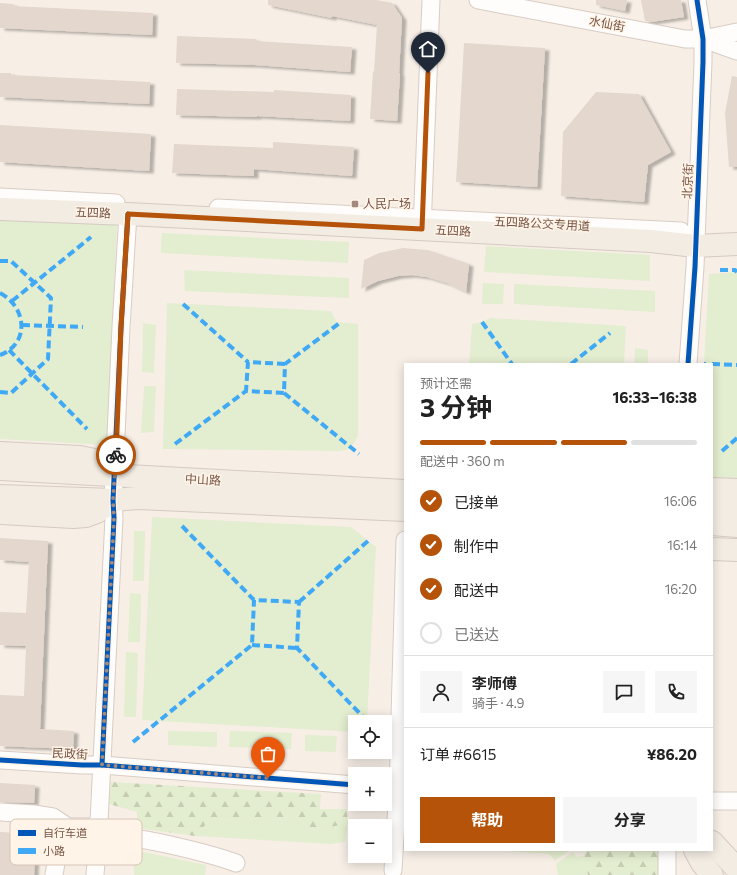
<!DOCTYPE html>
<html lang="zh">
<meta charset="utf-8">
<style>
:root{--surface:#fff;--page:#f6f6f6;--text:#222;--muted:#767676;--line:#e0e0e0;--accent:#b45309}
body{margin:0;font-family:Commissioner,"Noto Sans SC",sans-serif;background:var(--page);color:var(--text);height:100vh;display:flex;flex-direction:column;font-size:15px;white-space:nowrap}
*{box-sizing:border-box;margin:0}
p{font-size:13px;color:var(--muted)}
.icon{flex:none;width:22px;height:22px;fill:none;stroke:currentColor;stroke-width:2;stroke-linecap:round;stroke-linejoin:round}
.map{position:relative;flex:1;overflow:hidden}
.panel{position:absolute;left:404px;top:363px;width:309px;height:488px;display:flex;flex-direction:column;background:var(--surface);border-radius:0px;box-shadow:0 2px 10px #0003}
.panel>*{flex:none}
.controls{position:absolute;left:348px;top:715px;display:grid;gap:8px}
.controls a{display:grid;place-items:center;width:44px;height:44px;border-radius:0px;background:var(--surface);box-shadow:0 2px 10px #0003;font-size:20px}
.pin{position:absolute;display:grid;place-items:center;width:34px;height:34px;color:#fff;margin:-41px -17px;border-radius:50% 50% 50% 0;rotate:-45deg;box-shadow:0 0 4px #0007}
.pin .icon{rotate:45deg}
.courier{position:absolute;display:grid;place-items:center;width:40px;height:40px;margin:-20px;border:3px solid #b45309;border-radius:50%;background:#fff;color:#222;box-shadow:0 1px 5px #0007}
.headline em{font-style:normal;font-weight:700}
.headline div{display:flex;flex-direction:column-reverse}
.headline{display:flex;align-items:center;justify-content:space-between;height:68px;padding:0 16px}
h1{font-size:26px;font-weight:700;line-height:30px}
.bar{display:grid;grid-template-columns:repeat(4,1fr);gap:6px 4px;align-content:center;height:48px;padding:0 16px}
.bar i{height:5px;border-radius:3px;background:var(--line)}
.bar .active{background:var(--accent)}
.bar p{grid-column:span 4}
.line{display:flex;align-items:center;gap:10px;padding:0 16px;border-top:1px solid var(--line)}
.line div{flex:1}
.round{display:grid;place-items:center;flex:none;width:42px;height:42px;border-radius:0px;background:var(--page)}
ol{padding:0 16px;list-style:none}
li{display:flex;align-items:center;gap:12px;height:44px}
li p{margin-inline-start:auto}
li .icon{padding:4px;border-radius:50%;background:var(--accent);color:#fff;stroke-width:4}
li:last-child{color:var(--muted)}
li i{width:22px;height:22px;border:2px solid var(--line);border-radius:50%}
.button{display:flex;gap:8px;margin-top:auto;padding:8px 16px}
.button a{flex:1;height:46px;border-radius:0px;background:var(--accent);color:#fff;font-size:16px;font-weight:700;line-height:46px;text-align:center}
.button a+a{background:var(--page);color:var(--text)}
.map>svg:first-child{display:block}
</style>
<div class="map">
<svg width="737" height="875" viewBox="0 0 737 875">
<defs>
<pattern id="forest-firs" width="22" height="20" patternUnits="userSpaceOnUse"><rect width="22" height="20" fill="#e3edcf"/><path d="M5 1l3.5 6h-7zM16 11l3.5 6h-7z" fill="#c6cdb3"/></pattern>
<filter id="shadow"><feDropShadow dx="4.5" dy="2.5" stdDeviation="1" flood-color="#0004"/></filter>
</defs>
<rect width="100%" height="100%" fill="#f7efe6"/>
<g fill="#e3edcf">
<polygon points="0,216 117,222 107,445 0,439"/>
<polygon points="162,233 349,242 348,263 161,253"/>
<polygon points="486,246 650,255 650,281 484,272"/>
<polygon points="184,270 349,278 349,298 185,291"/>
<polygon points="737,272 737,481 712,480 712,364 704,364 709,274"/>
<polygon points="483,283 504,284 503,304 482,304"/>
<polygon points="514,284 655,291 655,312 514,304"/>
<polygon points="167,303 331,311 336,322 358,324 358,436 350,449 340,451 163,449"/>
<polygon points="490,318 626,326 624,364 469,364 472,324 482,322"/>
<polygon points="143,323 156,325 154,373 142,372"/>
<polygon points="635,348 648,350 648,364 634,364"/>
<polygon points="144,386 156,386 154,432 141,433"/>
<polygon points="152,517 351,527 376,547 367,722 355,722 355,732 142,720"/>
<polygon points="134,531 145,531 144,581 133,581"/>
<polygon points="130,593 141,594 140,642 128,642"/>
<polygon points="126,652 138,653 136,717 124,717"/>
<polygon points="168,731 217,732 217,747 168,745"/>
<polygon points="230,731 292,733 291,749 229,747"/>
<polygon points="305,735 337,736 336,752 305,751"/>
<polygon points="296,817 310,830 348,824 345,842 331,844 195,836 210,820"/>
<polygon points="134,850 206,865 205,875 134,875"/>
<polygon points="489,850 570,850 555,861 549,854 539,853"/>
<polygon points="573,852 577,857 583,856 588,875 558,875 556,864"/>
</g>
<g fill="url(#forest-firs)">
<polygon points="111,782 321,794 320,809 347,809 348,824 310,830 296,817 210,820 195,836 137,828 137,812 109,804"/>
<polygon points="588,850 655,850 657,851 661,865 661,875 588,875 583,856"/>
</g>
<g fill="#e4d7cd" filter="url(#shadow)">
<polygon points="268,0 376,0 392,3 402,18 399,73 400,74 397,121 370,119 373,71 374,72 377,25 332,16 332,18 268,5"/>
<polygon points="596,0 627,0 625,11 596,5"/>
<polygon points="641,0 681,0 684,17 651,22 645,21"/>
<polygon points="0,3 13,4 13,6 153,13 152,35 0,28"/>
<polygon points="177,36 256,39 256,41 352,47 350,72 255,65 176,63"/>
<polygon points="464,43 545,48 537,187 456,182"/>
<polygon points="0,73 11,73 11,75 150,82 149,104 0,97"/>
<polygon points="732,76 737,77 737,167 729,167 725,113"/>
<polygon points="177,89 274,92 274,90 351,95 350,121 257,116 257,117 176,115"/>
<polygon points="596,92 639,94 671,152 648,165 644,202 561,196 563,132"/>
<polygon points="0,125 151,134 149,171 0,162"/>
<polygon points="273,142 354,147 352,176 254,169 254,176 172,173 174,144 273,148"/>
<polygon points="403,248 428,250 469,264 466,292 447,283 427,277 412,275 398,276 378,281 361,289 364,260 379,253"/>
<polygon points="0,538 48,541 40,729 74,731 73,749 0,746 0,695 24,696 26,646 0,645 0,612 26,613 29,562 0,560"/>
<polygon points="0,783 35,785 34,803 0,802"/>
<polygon points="0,832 36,834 34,875 0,875"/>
</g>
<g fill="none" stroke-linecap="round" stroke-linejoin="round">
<g stroke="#d8ccc4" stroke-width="19">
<g id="minor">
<polyline points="478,0 685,39 703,39 737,32"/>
<polyline points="703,39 737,51"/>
<polyline points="0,197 116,203"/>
<polyline points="218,208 681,231 695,246"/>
<polyline points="422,229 431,0"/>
<polyline points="688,364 695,267 703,62 703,39 697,0"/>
<polyline points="0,760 82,765 102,765 355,785"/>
<polyline points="712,801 737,801"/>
<polyline points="0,812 34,814 53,817 68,827"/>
<polyline points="393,870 398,787 405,540"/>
<polyline points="54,875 61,833 68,827 92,827 99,822 114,518 113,500 121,327 128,214"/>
<path d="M 95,875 C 96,862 96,847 108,839 C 123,830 217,856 236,863"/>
<polyline points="667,875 667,850"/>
</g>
</g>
<g stroke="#d6cac3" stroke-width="24">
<g id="major">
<polyline points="0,209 128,214 651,241 695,246 737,244"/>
<polyline points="0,453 80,457 99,461 111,472"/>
<polyline points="0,469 405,491"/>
<polyline points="712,489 737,490"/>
<polyline points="0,496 113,500 138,498 405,510"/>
<polyline points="712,507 737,508"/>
<polyline points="0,513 73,517 86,516 97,512 113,500"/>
<polyline points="712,524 737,526"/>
<polyline points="712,549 737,550"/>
<polyline points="712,842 737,869"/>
<polyline points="695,850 702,863 712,875"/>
</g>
</g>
<use href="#minor" stroke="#fefdfb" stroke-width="17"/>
<use href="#major" stroke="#f2ece3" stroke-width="22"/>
<g stroke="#3fa9f5" stroke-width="4" stroke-dasharray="8 4" stroke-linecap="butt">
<polyline points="0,261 11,261 51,298 48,359 11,393 0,392"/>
<polyline points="720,270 735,270 737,272"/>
<path d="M 0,293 C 27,307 30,344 0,355"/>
<polyline points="12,301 91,237"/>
<polyline points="183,304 248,362"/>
<polyline points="482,322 512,364"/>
<polyline points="22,325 83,327"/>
<polyline points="9,350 87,429"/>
<polyline points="285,364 248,362 246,391 284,393 285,364 341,322"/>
<polyline points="571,364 610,333"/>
<polyline points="704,364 706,364"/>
<polyline points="712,364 737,365"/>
<polyline points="284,393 359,454"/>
<polyline points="175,444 246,391"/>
<polyline points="722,451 737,438"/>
<polyline points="182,526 254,600 299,602 297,648 368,722"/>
<polyline points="299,602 368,541"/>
<polyline points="252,645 297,648"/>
<polyline points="133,742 252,645 254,600"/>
</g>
<g stroke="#fff4e7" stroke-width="8">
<g id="cycleway">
<polyline points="688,364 695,267 703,62 703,39 697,0"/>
<polyline points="0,760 82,765 102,765 355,785"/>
<polyline points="102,765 114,518 113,500 121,327 128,214"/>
</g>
</g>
<use href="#cycleway" stroke="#0057b8" stroke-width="5"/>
</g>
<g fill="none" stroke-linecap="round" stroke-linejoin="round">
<polyline stroke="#a38a7d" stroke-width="4" stroke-dasharray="0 7.2" points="116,455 113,500 114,518 102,765 268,778"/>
<polyline stroke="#b45309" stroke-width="5" points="116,455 121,327 128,214 422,229 428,73"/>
</g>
<rect fill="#a38a7d" stroke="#fff4e7" stroke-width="1.5" x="351" y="200" width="8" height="8" rx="2"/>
<g text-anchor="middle" stroke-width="3" stroke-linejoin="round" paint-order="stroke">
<g font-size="12" fill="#765445" stroke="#fff4e7">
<text transform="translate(607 24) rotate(11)" y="4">水仙街</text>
<text transform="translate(688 181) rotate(-88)" y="4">北京街</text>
<text transform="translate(93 213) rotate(2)" y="4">五四路</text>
<text transform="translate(542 224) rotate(3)" y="4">五四路公交专用道</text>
<text transform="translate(453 231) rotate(3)" y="4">五四路</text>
<text transform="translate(203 480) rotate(3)" y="4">中山路</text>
<text transform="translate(70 754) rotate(3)" y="4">民政街</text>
</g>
<g font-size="12" fill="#765445" stroke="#fff4e7" text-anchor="start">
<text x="363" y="208">人民广场</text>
</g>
</g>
<rect x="10" y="819" width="132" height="46" rx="6" fill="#fff4e7" stroke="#d6c4b6" stroke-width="1"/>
<rect x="18" y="830" width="18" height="6" fill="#0057b8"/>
<rect x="18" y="848" width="18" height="6" fill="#3fa9f5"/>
<g font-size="11" fill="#765445">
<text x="43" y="837">自行车道</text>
<text x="43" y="855">小路</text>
</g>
</svg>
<div class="controls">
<a><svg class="icon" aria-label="locate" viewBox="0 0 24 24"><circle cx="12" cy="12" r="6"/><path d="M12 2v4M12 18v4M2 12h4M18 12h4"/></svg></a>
<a>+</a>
<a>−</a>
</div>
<div class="pin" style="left:268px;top:778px;background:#ea580c"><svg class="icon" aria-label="bag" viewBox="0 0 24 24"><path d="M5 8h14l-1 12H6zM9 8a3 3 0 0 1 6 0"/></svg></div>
<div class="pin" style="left:428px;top:73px;background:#1f2937"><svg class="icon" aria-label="home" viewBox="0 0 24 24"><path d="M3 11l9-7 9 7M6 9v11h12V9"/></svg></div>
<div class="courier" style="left:116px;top:455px"><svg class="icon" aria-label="bike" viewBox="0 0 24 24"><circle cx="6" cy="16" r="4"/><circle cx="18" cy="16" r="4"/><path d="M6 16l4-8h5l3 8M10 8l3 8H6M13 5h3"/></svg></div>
<section class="panel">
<div class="headline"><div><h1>3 分钟</h1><p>预计还需</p></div><em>16:33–16:38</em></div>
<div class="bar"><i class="active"></i><i class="active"></i><i class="active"></i><i></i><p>配送中 · 360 m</p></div>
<ol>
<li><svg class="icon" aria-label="check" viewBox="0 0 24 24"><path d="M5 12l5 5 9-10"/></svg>已接单<p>16:06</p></li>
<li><svg class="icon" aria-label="check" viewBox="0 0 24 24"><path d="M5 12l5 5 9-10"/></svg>制作中<p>16:14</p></li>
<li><svg class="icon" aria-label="check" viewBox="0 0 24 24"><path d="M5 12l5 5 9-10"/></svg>配送中<p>16:20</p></li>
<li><i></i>已送达</li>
</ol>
<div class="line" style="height:72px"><a class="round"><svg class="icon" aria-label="person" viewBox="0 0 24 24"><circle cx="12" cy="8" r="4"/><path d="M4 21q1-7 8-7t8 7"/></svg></a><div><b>李师傅</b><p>骑手 · 4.9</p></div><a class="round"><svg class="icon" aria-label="chat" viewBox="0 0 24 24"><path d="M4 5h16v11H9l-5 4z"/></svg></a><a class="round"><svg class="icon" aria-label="phone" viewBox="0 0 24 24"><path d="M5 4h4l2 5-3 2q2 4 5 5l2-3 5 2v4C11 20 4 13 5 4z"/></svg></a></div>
<div class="line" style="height:52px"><div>订单 #6615</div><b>¥86.20</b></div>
<div class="button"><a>帮助</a><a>分享</a></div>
</section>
</div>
